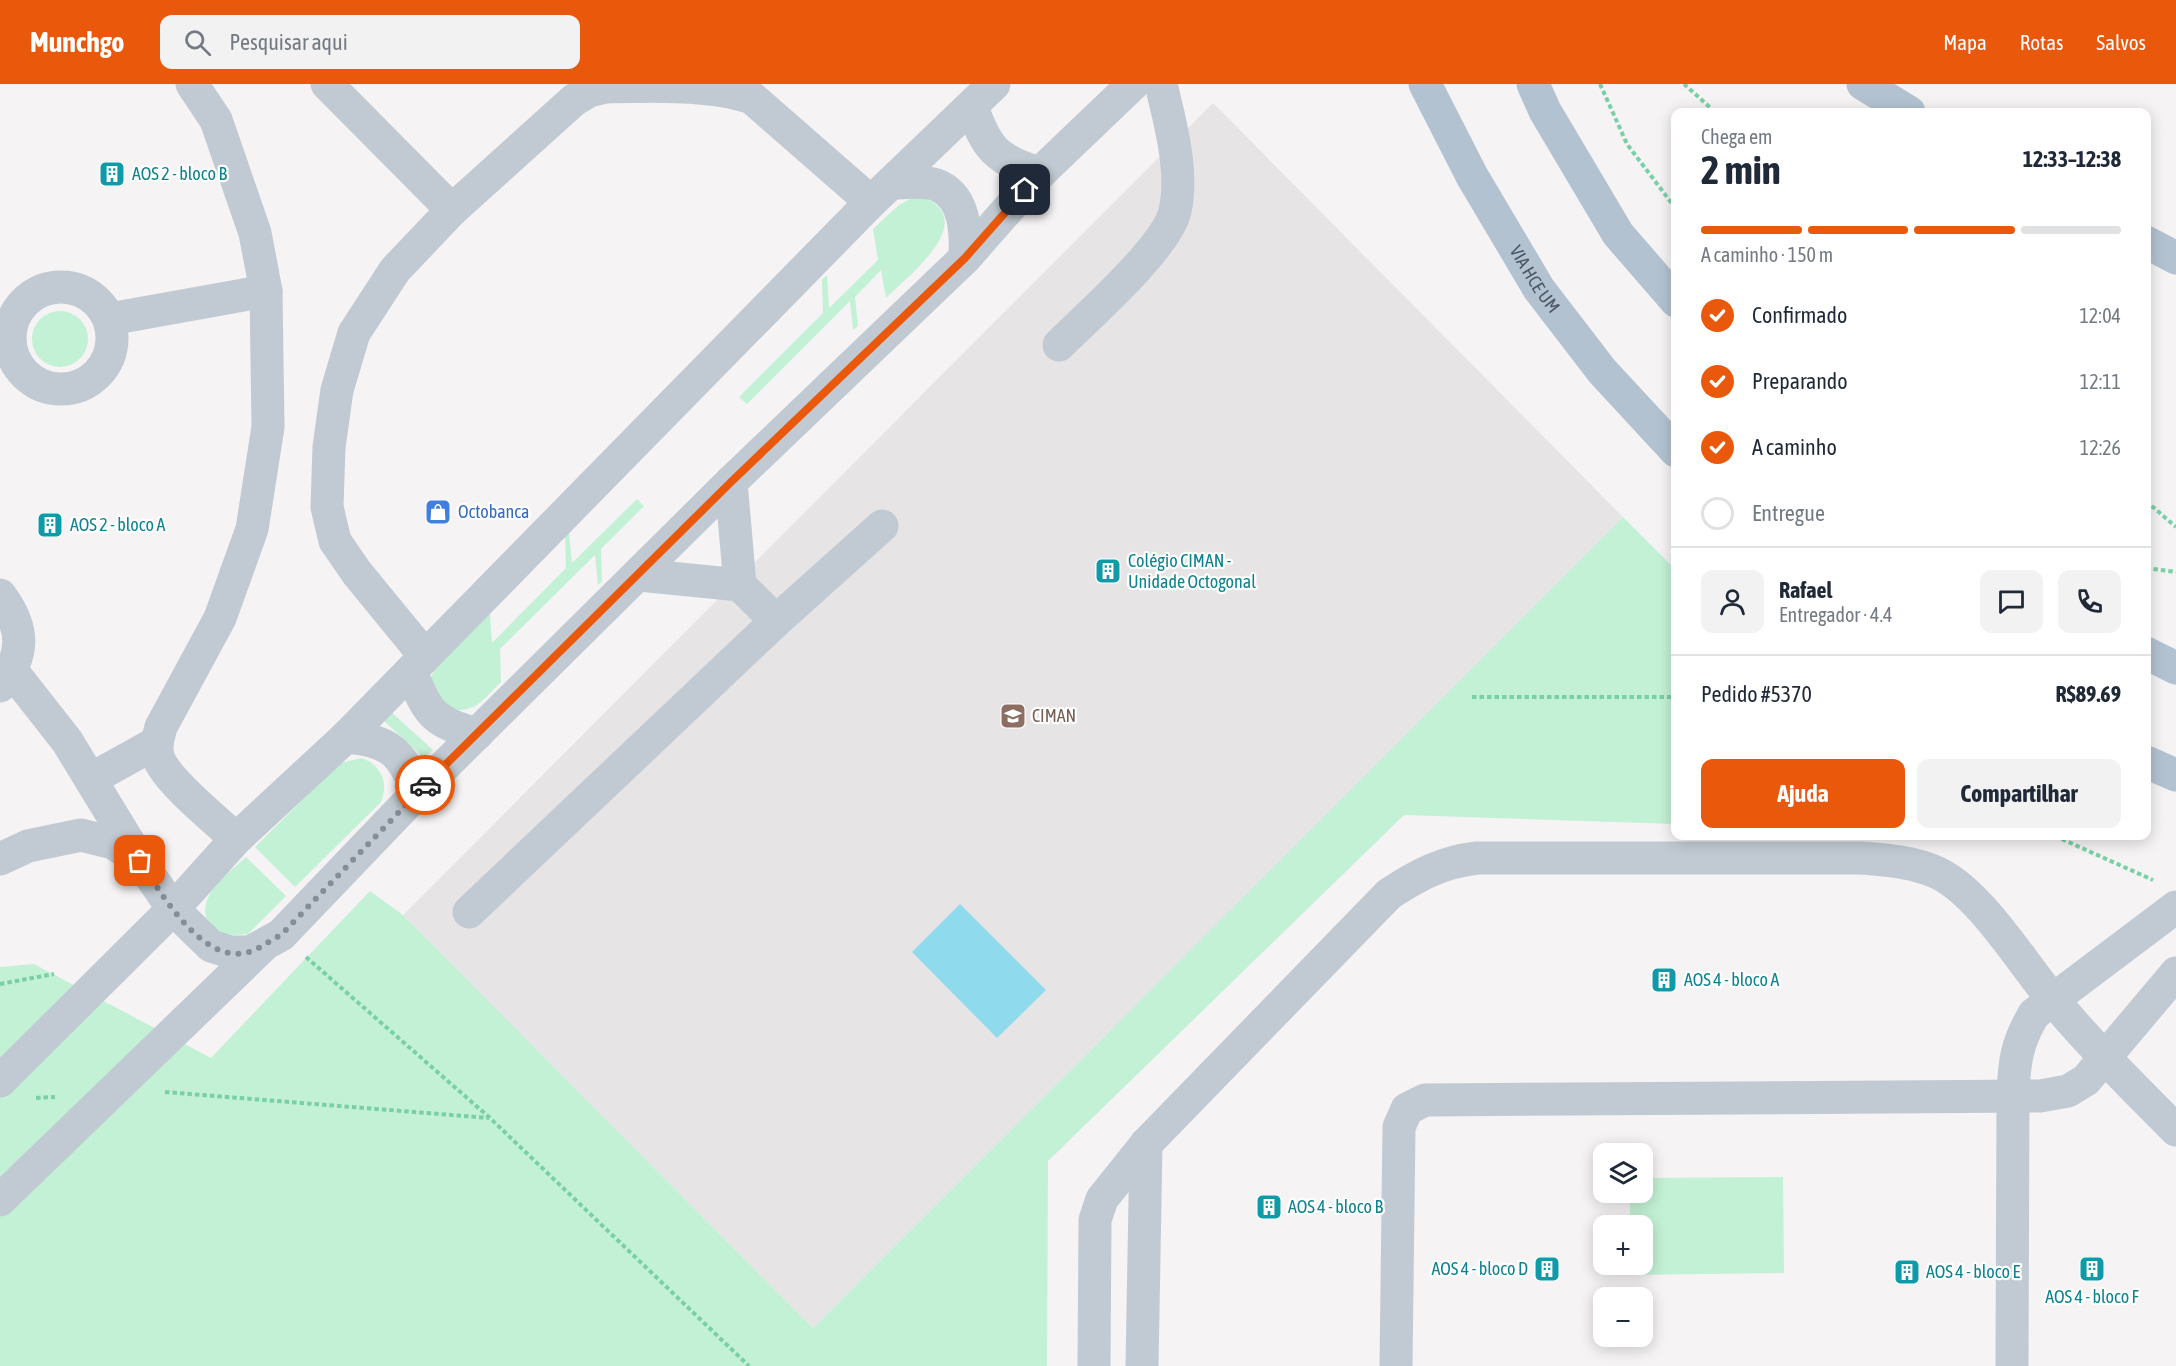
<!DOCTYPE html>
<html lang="pt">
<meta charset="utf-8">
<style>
:root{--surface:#fff;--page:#f2f2f3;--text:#1f2937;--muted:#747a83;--line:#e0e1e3;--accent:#ea580c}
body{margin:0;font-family:"Asap Condensed",sans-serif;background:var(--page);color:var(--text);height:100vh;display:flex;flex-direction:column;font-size:22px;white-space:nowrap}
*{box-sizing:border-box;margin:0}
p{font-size:20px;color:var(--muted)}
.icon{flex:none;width:33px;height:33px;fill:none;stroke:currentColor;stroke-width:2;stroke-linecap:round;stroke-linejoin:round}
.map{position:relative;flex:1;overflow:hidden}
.details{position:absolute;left:1671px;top:24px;width:480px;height:732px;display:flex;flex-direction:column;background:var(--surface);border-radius:12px;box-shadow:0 3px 15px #0003}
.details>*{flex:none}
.fabs{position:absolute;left:1593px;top:1059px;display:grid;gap:12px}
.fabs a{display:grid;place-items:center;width:60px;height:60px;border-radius:12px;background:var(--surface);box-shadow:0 3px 15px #0003;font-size:30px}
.pin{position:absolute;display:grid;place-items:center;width:51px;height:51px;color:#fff;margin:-26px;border-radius:12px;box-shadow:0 3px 9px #0006}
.courier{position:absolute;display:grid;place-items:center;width:60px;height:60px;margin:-30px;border:4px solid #ea580c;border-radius:50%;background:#fff;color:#222;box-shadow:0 2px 8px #0007}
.headline em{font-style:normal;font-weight:700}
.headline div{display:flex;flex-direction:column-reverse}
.headline{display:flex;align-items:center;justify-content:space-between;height:102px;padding:0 30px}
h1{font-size:39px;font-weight:700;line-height:45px}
.bar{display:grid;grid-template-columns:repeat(4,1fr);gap:9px 6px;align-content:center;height:72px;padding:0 30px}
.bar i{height:8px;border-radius:4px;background:var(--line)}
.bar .on{background:var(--accent)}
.bar p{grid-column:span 4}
.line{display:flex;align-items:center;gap:15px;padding:0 30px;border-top:2px solid var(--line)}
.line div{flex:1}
.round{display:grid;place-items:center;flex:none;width:63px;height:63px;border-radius:12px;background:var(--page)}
ol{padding:0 30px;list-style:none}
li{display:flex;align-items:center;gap:18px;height:66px}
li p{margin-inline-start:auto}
li .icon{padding:6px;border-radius:50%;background:var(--accent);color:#fff;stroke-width:4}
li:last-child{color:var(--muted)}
li i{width:33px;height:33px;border:3px solid var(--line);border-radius:50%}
.primary-button{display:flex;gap:12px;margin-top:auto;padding:12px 30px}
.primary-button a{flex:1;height:69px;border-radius:12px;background:var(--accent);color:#fff;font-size:24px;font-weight:700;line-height:69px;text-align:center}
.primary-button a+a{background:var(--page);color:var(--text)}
header{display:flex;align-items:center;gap:36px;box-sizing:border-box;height:84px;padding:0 30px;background:var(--accent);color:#fff}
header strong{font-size:28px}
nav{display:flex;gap:33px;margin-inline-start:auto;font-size:21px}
.search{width:420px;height:54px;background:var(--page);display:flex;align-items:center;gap:15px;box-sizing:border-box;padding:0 21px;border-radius:12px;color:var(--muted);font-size:22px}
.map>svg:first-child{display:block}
</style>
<header>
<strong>Munchgo</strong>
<div class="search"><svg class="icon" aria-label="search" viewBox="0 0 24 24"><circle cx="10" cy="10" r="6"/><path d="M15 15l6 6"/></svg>Pesquisar aqui</div>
<nav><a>Mapa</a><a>Rotas</a><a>Salvos</a></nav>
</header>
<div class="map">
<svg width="2176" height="1282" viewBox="0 0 2176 1282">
<rect width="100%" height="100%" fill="#f5f3f3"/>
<polygon fill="#e6e4e5" points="1213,19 1623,433 813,1244 403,831"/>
<g fill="#c3f1d5">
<path d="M 912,114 L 925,114 C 979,138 907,193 886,214 L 881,186 L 855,213 L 858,242 L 853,246 L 850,217 L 747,320 L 739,313 L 823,229 L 822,196 L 827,191 L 829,224 L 878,176 L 873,145 L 899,121 Z"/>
<circle cx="60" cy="255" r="28"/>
<path d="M 637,415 L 644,422 L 601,465 L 602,497 L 598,501 L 595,471 L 500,565 L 501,598 C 482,616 476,630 447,625 L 430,596 L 434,586 L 490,529 L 492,559 L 566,484 L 565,453 L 569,449 L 572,479 Z"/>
<polygon points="1623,433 1675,485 1675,740 1404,731 1048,1077 1047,1282 0,1282 0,883 34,880 211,974 370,807 403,831 813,1244"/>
<polygon points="391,628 433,666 424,674 383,636"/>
<path d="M 362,674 C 381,681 389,699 381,718 L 295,803 L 255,763 L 340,679 Z"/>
<path d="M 246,773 L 286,812 L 248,850 L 223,852 L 206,834 C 200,808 229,789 246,773 Z"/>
<polygon points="1783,1093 1784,1189 1630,1191 1630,1181 1642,1180 1642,1142 1630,1141 1630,1109 1642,1108 1643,1094"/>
</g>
<polygon fill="#90daee" points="960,820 1046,906 997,954 912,868"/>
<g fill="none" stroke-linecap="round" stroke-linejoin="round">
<g stroke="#7ad0a6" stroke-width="4" stroke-dasharray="4.5 3" stroke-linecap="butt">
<polyline points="1600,0 1627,60 1676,125"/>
<polyline points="1684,0 1715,28"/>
<polyline points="2146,417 2176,443"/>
<polyline points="2146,484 2176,488"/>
<polyline points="1472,613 1676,613"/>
<polyline points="2055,752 2153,796"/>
<polyline points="306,873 490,1034 749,1282"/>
<polyline points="0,900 54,890"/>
<polyline points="165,1008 489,1034"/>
<polyline points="36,1014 55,1013"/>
</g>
<g stroke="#c1cad2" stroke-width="33">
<path d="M 192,0 L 216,36 L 255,149 L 266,207 L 268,343 L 252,445 L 220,534 L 161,643 C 158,654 155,664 159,675 C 168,698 217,737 236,755"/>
<polyline points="327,0 452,126"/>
<polyline points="994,0 871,118 346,653 236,755 173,825 211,862 230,868 250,868 281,851 418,708 731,398 965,174 1040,89 1133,0"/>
<path d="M 972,22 C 986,65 998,77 1040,89"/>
<path d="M 891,99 C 905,99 927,96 939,102 C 966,115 966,149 965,174"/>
<circle cx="61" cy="254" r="51"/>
<polyline points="110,235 266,207"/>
<path d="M 1059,261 C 1088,232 1167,163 1175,127 C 1184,87 1170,39 1161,0"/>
<polyline points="731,398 740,501 776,537"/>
<polyline points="639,491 740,501"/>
<path d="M 0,511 C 24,543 26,570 0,602"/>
<path d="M 425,572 L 357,489 L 335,457 L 327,423 L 329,363 L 337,306 L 354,249 L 395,186 L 452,126 L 574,16 L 589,7 L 606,3 C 651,2 712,0 752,14 L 871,118"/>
<polyline points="12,587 67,657 139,775"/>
<path d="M 411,587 C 428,630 432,637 477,650"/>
<path d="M 346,653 C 391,657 401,668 418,708"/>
<polyline points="91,695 156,659"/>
<polyline points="0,775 28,762 81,751 113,759 140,777 173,825 0,997"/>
<polyline points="469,828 776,537 882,442"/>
<polyline points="0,1116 265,860"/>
<path d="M 1094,1282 L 1095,1136 L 1102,1115 L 1146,1060 L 1389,810 C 1418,791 1442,778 1477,774 L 1862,774 C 1888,776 1914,778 1938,789 C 1981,810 2022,879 2054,917 C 2092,962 2134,1004 2176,1046"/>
<polyline points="1142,1282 1146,1060"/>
<polyline points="1396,1282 1399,1043 1407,1025 1425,1016 2040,1012 2068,1007 2086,996 2176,889"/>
<path d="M 2012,1282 L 2013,1013 C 2014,979 2016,960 2034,930 L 2176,823"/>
</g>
<g stroke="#b3c2d1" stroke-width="33">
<path id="s1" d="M 1425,0 L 1472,92 L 1539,205 L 1602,287 L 1676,367"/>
<polyline points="1533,0 1545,27 1618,150 1676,217"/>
<polyline points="1863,0 1909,28"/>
<polyline points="2146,158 2176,174"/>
<polyline points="2146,569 2176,584"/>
<polyline points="2146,678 2176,691"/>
</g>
</g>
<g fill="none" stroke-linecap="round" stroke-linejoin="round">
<path stroke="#868d94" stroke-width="6" stroke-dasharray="0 10.8" d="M 140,777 C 161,809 204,885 252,867 C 262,863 271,856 281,851 L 425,701"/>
<polyline stroke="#ea580c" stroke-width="8" points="425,701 731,398 965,174 1025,106"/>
</g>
<defs>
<g id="building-square" transform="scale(1.35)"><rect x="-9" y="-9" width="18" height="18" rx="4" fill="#0f9aa8" stroke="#fff"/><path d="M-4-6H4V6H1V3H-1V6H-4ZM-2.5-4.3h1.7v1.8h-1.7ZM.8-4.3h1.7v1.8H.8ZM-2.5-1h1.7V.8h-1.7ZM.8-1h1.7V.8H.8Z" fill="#fff"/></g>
<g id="shop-square" transform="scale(1.35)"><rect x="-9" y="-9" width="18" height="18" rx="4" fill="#3f7fe0" stroke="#fff"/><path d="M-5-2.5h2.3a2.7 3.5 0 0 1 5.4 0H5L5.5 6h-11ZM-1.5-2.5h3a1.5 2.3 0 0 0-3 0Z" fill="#fff"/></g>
<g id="school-square" transform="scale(1.35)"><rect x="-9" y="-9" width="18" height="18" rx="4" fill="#8d6e63" stroke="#fff"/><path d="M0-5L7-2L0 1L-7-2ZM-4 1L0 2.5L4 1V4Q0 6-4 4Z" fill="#fff"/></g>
</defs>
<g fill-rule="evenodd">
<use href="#building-square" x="112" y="90"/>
<use href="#shop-square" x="438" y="428"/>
<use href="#building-square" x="50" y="441"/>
<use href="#building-square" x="1108" y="487"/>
<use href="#school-square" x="1013" y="632"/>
<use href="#building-square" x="1664" y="896"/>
<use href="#building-square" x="1269" y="1123"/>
<use href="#building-square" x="1547" y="1185"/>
<use href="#building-square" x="2092" y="1185"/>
<use href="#building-square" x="1907" y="1188"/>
</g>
<g text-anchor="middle" stroke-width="4.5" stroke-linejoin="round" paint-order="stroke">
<g font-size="18" fill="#0d838f" stroke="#fff" text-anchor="start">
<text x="132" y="96">AOS 2 - bloco B</text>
<text x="70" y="447">AOS 2 - bloco A</text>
<text x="1128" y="483">Colégio CIMAN -<tspan x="1128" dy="21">Unidade Octogonal</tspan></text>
<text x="1684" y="902">AOS 4 - bloco A</text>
<text x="1288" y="1129">AOS 4 - bloco B</text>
<text x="1528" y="1191" text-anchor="end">AOS 4 - bloco D</text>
<text x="1926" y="1194">AOS 4 - bloco E</text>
<text x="2092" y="1219" text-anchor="middle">AOS 4 - bloco F</text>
</g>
<g font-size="18" fill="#4a5661" stroke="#fff">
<text dy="6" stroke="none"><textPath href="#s1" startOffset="224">VIA HCE UM</textPath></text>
</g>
<g font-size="18" fill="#366cbe" stroke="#fff" text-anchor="start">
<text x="458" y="434">Octobanca</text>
</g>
<g font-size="18" fill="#785e54" stroke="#fff" text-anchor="start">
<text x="1032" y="638">CIMAN</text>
</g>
</g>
</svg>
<div class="fabs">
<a><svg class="icon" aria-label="layers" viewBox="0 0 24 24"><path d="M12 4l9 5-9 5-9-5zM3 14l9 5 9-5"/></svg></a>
<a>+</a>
<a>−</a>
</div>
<div class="pin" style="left:140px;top:777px;background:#ea580c"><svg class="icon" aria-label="bag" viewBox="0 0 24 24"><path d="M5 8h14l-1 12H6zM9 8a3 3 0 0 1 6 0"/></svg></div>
<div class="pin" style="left:1025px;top:106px;background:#1f2937"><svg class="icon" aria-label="home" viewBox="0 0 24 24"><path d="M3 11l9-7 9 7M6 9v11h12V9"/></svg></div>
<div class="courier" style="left:425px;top:701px"><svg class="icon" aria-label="car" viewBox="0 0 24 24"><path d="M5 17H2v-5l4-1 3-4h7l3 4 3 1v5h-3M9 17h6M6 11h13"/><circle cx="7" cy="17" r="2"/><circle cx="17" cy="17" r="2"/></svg></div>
<section class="details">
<div class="headline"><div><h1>2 min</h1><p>Chega em</p></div><em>12:33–12:38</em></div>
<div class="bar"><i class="on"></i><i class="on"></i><i class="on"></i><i></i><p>A caminho · 150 m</p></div>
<ol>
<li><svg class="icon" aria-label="check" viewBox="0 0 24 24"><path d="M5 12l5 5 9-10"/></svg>Confirmado<p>12:04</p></li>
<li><svg class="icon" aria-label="check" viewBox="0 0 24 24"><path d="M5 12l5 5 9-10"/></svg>Preparando<p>12:11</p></li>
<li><svg class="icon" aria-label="check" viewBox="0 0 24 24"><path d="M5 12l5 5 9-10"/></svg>A caminho<p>12:26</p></li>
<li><i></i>Entregue</li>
</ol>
<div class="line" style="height:108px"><a class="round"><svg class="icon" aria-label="person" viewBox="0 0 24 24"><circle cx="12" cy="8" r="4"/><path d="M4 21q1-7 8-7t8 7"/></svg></a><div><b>Rafael</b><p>Entregador · 4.4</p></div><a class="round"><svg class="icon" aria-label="chat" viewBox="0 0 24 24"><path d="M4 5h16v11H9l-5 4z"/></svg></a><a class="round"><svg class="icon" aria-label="phone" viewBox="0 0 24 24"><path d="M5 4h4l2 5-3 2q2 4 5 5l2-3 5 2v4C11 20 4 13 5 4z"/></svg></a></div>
<div class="line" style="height:78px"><div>Pedido #5370</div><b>R$89.69</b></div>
<div class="primary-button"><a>Ajuda</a><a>Compartilhar</a></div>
</section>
</div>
